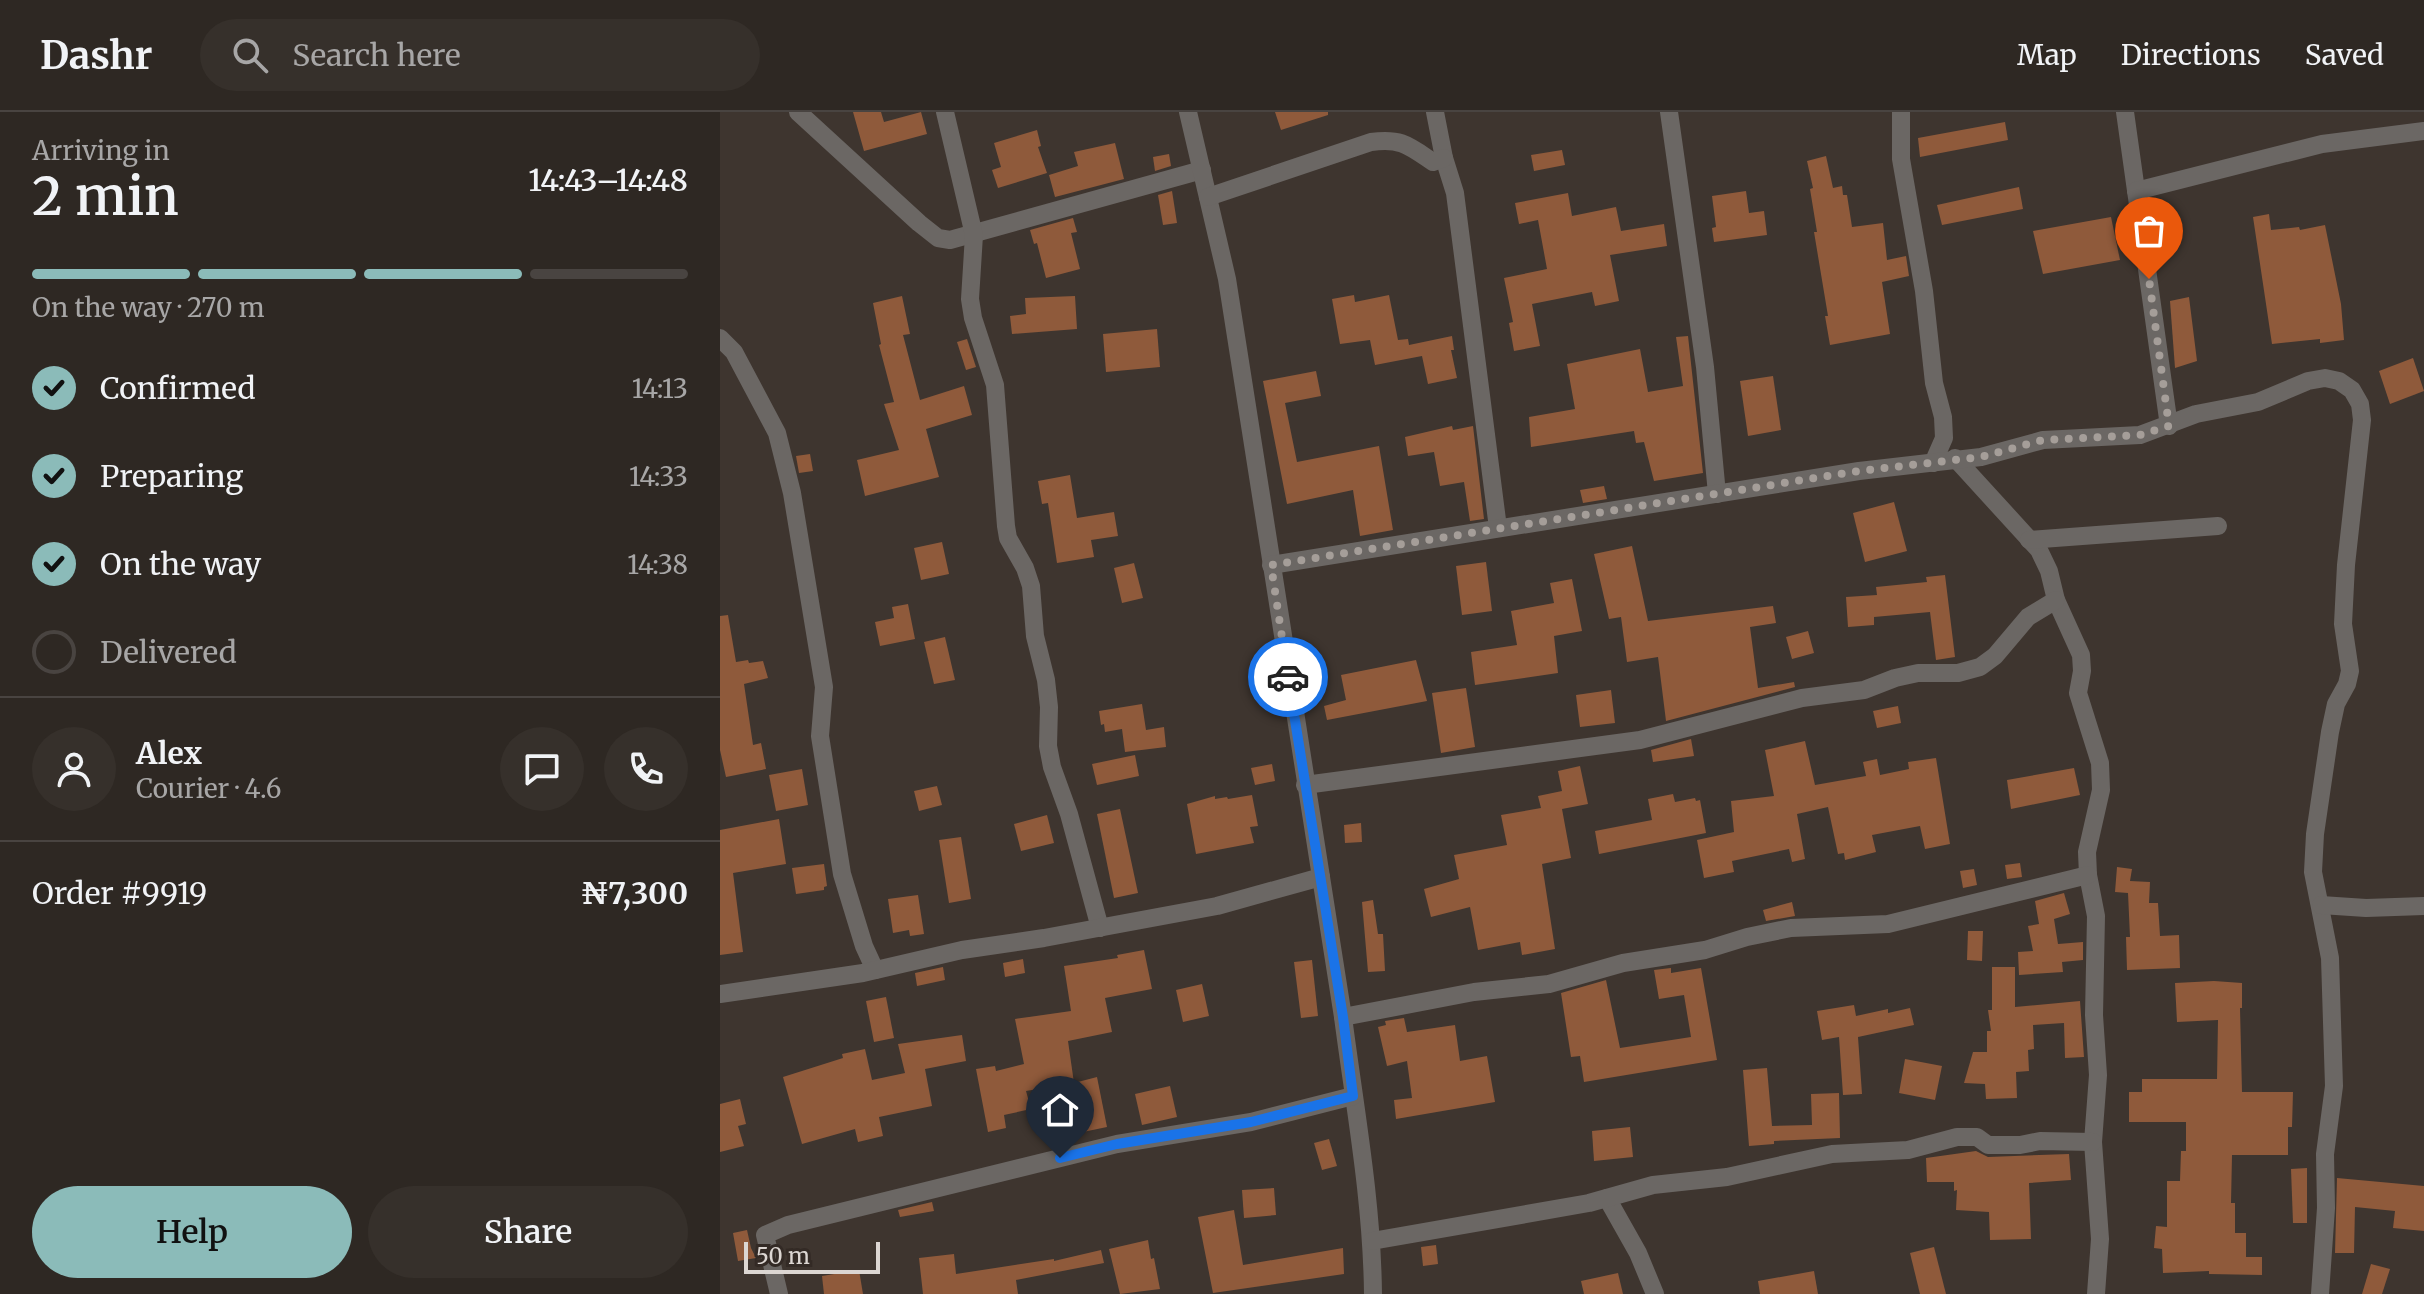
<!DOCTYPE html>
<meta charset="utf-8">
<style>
:root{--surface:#2e2823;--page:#36302b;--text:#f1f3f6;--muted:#a7a6a6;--line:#494441;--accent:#8bbbb9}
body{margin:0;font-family:Merriweather,serif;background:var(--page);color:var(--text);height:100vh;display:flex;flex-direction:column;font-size:30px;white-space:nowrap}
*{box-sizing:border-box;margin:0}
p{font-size:26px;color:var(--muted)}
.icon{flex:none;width:44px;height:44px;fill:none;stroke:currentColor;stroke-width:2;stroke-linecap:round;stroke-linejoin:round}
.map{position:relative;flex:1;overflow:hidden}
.panel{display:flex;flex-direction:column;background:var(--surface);width:720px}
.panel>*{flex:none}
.scale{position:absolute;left:24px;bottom:20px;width:136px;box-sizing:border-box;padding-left:8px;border:4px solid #dcd6d2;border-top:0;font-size:22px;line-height:28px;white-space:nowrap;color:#dcd6d2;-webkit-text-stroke:6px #332a25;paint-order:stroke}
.pin{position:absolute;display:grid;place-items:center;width:68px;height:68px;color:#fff;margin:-82px -34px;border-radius:50% 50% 50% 0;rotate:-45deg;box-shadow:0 0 8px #0007}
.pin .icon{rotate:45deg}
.courier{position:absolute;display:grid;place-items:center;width:80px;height:80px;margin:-40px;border:6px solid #1a73e8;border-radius:50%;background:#fff;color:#222;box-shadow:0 2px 10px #0007}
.head em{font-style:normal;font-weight:600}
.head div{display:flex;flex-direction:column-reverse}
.head{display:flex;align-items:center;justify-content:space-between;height:136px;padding:0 32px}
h1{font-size:52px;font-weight:600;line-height:60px}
.bar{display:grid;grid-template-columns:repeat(4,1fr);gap:12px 8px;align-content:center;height:96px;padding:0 32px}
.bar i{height:10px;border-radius:6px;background:var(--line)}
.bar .on{background:var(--accent)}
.bar p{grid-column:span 4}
.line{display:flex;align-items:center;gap:20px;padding:0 32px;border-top:2px solid var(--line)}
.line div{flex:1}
.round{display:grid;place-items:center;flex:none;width:84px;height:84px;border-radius:42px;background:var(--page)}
ol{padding:0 32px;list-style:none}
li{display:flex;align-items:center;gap:24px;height:88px}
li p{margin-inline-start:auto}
li .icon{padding:8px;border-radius:50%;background:var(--accent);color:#111;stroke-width:4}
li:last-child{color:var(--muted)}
li i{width:44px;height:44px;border:4px solid var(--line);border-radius:50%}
.primary-button{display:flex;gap:16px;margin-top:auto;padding:16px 32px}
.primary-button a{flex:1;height:92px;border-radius:48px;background:var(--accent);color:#111;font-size:32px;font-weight:600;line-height:92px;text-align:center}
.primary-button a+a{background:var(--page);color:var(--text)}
header{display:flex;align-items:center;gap:48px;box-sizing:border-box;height:112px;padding:0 40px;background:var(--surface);border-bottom:2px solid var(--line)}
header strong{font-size:38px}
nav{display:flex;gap:44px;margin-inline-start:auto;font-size:28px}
.search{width:560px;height:72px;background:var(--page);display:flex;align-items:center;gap:20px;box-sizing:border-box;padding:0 28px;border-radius:44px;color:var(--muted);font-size:30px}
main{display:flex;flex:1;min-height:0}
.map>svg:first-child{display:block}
</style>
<header>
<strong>Dashr</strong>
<div class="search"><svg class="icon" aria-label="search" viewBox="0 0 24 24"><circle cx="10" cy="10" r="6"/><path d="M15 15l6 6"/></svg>Search here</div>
<nav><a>Map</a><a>Directions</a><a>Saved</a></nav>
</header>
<main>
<section class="panel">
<div class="head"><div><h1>2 min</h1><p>Arriving in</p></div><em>14:43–14:48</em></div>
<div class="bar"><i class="on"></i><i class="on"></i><i class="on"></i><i></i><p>On the way · 270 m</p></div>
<ol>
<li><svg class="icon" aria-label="check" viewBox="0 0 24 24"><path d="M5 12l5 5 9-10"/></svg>Confirmed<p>14:13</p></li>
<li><svg class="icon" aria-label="check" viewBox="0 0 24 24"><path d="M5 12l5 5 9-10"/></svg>Preparing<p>14:33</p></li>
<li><svg class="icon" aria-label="check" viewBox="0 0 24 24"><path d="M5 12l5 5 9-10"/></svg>On the way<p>14:38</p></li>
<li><i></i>Delivered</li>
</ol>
<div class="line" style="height:144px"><a class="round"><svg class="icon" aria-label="person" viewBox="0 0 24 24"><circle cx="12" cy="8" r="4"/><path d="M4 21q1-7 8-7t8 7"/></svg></a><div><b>Alex</b><p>Courier · 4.6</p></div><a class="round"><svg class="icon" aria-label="chat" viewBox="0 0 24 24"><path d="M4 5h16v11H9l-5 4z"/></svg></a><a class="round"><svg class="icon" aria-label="phone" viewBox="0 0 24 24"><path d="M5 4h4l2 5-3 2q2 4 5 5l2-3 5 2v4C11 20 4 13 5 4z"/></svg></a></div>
<div class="line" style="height:104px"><div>Order #9919</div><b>₦7,300</b></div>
<div class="primary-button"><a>Help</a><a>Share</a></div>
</section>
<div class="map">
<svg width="1704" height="1182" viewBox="0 0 1704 1182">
<rect width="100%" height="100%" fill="#3e352f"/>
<g fill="#8f5a3b">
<polygon points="133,0 161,0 164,10 201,0 207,22 144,39"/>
<polygon points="555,0 608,0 608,3 561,18"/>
<polygon points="1285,10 1288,28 1200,45 1198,26"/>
<polygon points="317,18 321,34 318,35 327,61 278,76 272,58 281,55 274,31"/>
<polygon points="395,31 404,67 335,85 329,63 358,54 354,40"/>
<polygon points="842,38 845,53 814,59 811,43"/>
<polygon points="449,42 451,54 435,59 433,45"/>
<polygon points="1106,44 1113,76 1122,74 1123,83 1127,83 1132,115 1163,111 1167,148 1186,144 1189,164 1162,170 1170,222 1110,233 1105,204 1108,204 1094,120 1097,120 1090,77 1093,76 1087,49"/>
<polygon points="1299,75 1303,97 1222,113 1217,93"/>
<polygon points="452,79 457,111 443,113 438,83"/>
<polygon points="1026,79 1029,101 1044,99 1047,123 994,130 992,116 996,115 992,84"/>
<polygon points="848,81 852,104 896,95 901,119 944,112 947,134 890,143 899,189 875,194 872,180 812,192 820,234 794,239 789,211 793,210 784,166 827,157 818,108 799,112 795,91"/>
<polygon points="1549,102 1551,118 1579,115 1580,118 1605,113 1621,192 1624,228 1600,231 1600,227 1552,232 1533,105"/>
<polygon points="1391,105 1400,148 1323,162 1313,119"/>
<polygon points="353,106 357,120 351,121 360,157 326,166 317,131 314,132 310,118"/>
<polygon points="634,183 635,190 669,183 678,228 688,227 689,233 732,224 734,238 731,238 737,266 708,272 702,244 655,253 650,228 620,232 612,187"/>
<polygon points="182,184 190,222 183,223 200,288 244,274 252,303 206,317 219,365 145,384 137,348 179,338 164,292 174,290 159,233 161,232 153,191"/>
<polygon points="355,184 357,217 292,222 290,204 306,202 305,186"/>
<polygon points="1469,185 1477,249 1455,256 1450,189"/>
<polygon points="437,217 440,255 386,260 383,222"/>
<polygon points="968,224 983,361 934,369 924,330 916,331 914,319 811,335 809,305 855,297 847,252 920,237 928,280 963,274 956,225"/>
<polygon points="247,227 256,255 246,258 237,230"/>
<polygon points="1693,246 1704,279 1670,292 1659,259"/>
<polygon points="596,259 601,284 565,291 577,350 659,334 673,418 640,424 633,378 567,392 543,269"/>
<polygon points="1053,264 1061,318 1028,324 1020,269"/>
<polygon points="732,314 733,318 753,314 764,407 750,409 744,370 720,374 714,340 688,344 685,325"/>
<polygon points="90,342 93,359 79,361 76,344"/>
<polygon points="350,363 357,406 394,400 398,424 371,428 374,445 337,451 328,391 322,392 318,369"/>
<polygon points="884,374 887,387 863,391 860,378"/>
<polygon points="1174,390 1187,439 1145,450 1133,401"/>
<polygon points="222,430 229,462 201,468 194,436"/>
<polygon points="912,434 928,509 1053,494 1056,511 1030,515 1038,576 1074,570 1075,575 946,609 938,545 907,550 901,505 889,507 874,442"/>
<polygon points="766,450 772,499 742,503 736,454"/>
<polygon points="414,451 423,486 402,491 394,456"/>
<polygon points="1225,463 1235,545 1216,548 1210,500 1154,505 1154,513 1128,515 1126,485 1157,483 1156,475 1207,470 1206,465"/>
<polygon points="852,467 862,519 834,524 838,561 755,573 751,540 797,533 791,499 834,491 830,471"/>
<polygon points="188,492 195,527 160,534 155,510 174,506 172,495"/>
<polygon points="8,503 16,550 28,548 29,551 43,549 48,566 24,572 33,633 41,631 46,657 6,665 0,638 0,504"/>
<polygon points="1088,519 1094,541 1072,547 1066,525"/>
<polygon points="225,525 235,568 214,572 204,530"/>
<polygon points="696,548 707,589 607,608 604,594 626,588 621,563"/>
<polygon points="746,576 755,635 721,641 712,581"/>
<polygon points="891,578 895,611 860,615 856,583"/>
<polygon points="422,592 426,618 444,615 446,635 405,640 402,617 385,620 384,612 381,613 379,599"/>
<polygon points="1178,594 1181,611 1157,616 1153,599"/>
<polygon points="971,627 974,644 933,650 931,638"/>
<polygon points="1085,629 1095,673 1146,664 1143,650 1157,647 1160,663 1189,657 1188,650 1216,646 1230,732 1205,737 1200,714 1152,723 1156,740 1125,748 1124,741 1118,742 1108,695 1077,702 1085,747 1072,750 1069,737 1012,749 1014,760 984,766 977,728 1014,720 1011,689 1054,684 1045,638"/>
<polygon points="415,643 419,664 377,673 372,652"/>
<polygon points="552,652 555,669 535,673 531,656"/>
<polygon points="860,654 868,692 842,697 851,746 822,752 835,837 802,843 800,830 758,838 750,795 711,805 704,777 739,767 734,743 787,733 781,703 821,696 818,684 842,679 838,659"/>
<polygon points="1354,656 1360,683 1291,697 1287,668"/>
<polygon points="82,657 88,693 56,699 49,663"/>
<polygon points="217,674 222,693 199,699 194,679"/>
<polygon points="953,682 955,690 975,686 976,689 980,688 986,721 879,742 875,719 932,708 928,687"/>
<polygon points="532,683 538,714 530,715 534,731 476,742 467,692 495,684 495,687 507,685 508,687"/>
<polygon points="400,697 418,781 394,786 377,702"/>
<polygon points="327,703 334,731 301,739 294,712"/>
<polygon points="59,707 66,752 13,761 23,840 0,843 0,718"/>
<polygon points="641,711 642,730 625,731 624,713"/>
<polygon points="241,725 251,787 229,791 219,728"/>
<polygon points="1300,751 1302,765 1287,767 1285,753"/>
<polygon points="104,752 107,774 104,775 104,778 76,782 72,756"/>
<polygon points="1397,755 1412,757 1410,769 1430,770 1429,791 1438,791 1440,824 1459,823 1460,856 1407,858 1406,825 1410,825 1408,781 1395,780"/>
<polygon points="1254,757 1257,773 1243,776 1240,759"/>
<polygon points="1344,781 1350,802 1334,807 1338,832 1363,830 1363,848 1342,850 1343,860 1299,863 1298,840 1313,839 1308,814 1319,812 1315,789"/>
<polygon points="198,783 204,822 190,824 189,818 173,821 168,787"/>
<polygon points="653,788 658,822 663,822 665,859 648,860 642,790"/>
<polygon points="1072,790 1075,804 1046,809 1043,798"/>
<polygon points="1248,819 1263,819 1262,849 1247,848"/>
<polygon points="424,838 432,877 385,886 392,920 348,929 354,971 306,979 311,997 284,1003 286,1016 268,1020 256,957 275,954 276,959 304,952 295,907 351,899 344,854 398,846 397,843"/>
<polygon points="303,847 305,861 285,865 283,851"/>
<polygon points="592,848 598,904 581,906 574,850"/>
<polygon points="223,855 225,868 197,874 195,861"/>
<polygon points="1272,855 1295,855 1295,895 1360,889 1364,945 1345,946 1344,911 1313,913 1314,937 1308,938 1309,959 1296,960 1297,986 1266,987 1265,972 1244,971 1253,940 1267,940 1267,919 1271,919 1268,898 1272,898"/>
<polygon points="951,856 951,861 981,856 997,948 864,970 860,944 851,945 841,881 886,868 900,936 971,925 964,883 939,887 934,858"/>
<polygon points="1494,869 1522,871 1522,896 1520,896 1522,980 1573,980 1572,1015 1568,1015 1568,1043 1512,1043 1511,1091 1515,1091 1515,1121 1526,1121 1526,1145 1542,1145 1542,1163 1489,1162 1489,1159 1443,1161 1442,1137 1434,1136 1436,1114 1447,1115 1447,1069 1460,1069 1461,1039 1466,1039 1466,1010 1409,1010 1409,980 1422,980 1422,967 1497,967 1498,908 1457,910 1455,871"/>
<polygon points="482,872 489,904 463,910 456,878"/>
<polygon points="166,885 174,926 154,930 146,889"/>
<polygon points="1134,893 1136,904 1168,897 1168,901 1190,896 1194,913 1138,925 1142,982 1123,983 1119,925 1102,928 1097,899"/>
<polygon points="684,906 687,920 735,913 740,949 767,944 775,990 676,1007 674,988 692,986 687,949 667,954 658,915 666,913 665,909"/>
<polygon points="242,923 246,949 205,957 212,994 159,1005 163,1024 138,1030 135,1017 82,1032 63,965 123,946 122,942 145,937 152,968 185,961 178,932"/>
<polygon points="1185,947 1222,954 1215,988 1179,981"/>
<polygon points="1047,956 1052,1014 1092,1013 1091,982 1119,981 1120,1026 1054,1029 1054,1032 1029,1034 1023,958"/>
<polygon points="377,965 387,1015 363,1020 354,971"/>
<polygon points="450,974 457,1005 422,1013 415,982"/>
<polygon points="20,987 26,1012 18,1014 24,1034 0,1040 0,992"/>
<polygon points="910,1015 913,1045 874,1049 872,1019"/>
<polygon points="609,1027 617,1054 602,1058 594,1031"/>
<polygon points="1256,1039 1268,1045 1349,1042 1351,1068 1309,1071 1311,1127 1270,1128 1269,1100 1236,1098 1237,1078 1234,1079 1234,1070 1207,1070 1206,1046"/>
<polygon points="1587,1056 1587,1111 1573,1111 1571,1057"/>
<polygon points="1617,1066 1704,1074 1704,1119 1673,1116 1675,1099 1635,1095 1634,1141 1615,1141"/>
<polygon points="554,1076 556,1103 524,1106 522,1078"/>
<polygon points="212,1090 214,1099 180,1105 178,1098"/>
<polygon points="514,1098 523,1153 623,1136 624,1162 493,1181 478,1105"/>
<polygon points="27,1118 31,1136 36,1146 18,1149 13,1121"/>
<polygon points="428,1128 431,1147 434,1146 440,1177 400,1182 389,1137"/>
<polygon points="716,1133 718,1152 703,1154 701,1135"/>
<polygon points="1214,1135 1226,1182 1200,1182 1190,1141"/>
<polygon points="381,1138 384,1151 296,1168 298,1182 203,1182 199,1146 234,1142 236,1162 334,1147 334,1149"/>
<polygon points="1651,1152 1670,1157 1662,1182 1642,1182"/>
<polygon points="139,1158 143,1182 104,1182 102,1164"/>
<polygon points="1094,1159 1098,1182 1040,1182 1038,1169"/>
<polygon points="898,1161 903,1182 864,1182 861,1169"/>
</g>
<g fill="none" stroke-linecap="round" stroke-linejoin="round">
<g stroke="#6b6764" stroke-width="18">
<polyline points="78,0 199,111 218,126 230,128 482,58"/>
<polyline points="225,0 254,123 250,187 253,206 275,273 286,414 288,426 305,456 311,474 315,524 326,568 329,595 328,634 332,655 349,702 380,816"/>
<path d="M 468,0 L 507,167 L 623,905 C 635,997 652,1088 653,1182"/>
<polyline points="715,0 724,46 735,81 778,416"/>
<polyline points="949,0 985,255 997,382"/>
<polyline points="1181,0 1181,47 1204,179 1214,271 1223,305 1224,326 1213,351"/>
<polyline points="1405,0 1449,314"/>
<polyline points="1416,79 1602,32 1704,19"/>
<path d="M 488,85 L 651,30 C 681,26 688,33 713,50 L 724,46"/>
<polyline points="0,226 14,240 57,321 72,381 104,575 100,624 122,762 144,834 155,858"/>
<polyline points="1235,346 1319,438 1329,459 1336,488 1361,543 1362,559 1358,581 1380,651 1381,678 1367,740 1368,763 1376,804 1374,903 1378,963 1373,1030 1380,1127 1376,1182"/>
<polyline points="1309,428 1498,414"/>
<polyline points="551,453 1139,359 1261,345 1323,328 1420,323 1476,302 1538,290 1588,269 1605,266 1619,269 1632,278 1640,292 1642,308 1626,453 1623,512 1630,559 1627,572 1616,592 1610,620 1595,722 1593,760 1610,846 1614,974 1605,1042 1606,1096 1600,1182"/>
<polyline points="585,673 920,628 1082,586 1144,578 1175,566 1198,561 1238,561 1260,555 1275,544 1308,505 1336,488"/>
<polyline points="1601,793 1646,796 1704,794"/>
<polyline points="0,882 143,861 242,838 324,826 497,794 601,765"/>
<polyline points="623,905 754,880 829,872 903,851 985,838 1027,825 1071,816 1168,812 1368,763"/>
<polyline points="887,1086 918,1141 935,1182"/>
<polyline points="652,1129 869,1091 933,1073 1007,1065 1112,1042 1188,1038 1237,1025 1257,1025 1268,1033 1300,1033 1320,1029 1373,1030"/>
<polyline points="59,1182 45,1123 68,1113 397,1032 531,1010 633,984"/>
</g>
</g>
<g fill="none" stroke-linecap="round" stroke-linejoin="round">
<polyline stroke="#a59e99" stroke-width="8" stroke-dasharray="0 14.4" points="568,565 551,453 1139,359 1261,345 1323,328 1420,323 1449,314 1429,167"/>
<polyline stroke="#1a73e8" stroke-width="10" points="340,1046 397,1032 531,1010 633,984 623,905 568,565"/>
</g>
</svg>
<div class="scale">50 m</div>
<div class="pin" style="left:1429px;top:167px;background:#ea580c"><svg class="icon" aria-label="bag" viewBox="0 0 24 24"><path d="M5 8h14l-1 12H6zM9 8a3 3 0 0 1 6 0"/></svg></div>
<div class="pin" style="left:340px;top:1046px;background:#1f2937"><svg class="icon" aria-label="home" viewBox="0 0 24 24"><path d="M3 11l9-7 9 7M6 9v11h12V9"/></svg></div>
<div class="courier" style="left:568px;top:565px"><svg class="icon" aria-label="car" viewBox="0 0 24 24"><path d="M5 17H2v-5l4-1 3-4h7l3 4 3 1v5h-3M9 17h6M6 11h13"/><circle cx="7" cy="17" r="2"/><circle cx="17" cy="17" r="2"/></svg></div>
</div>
</main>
